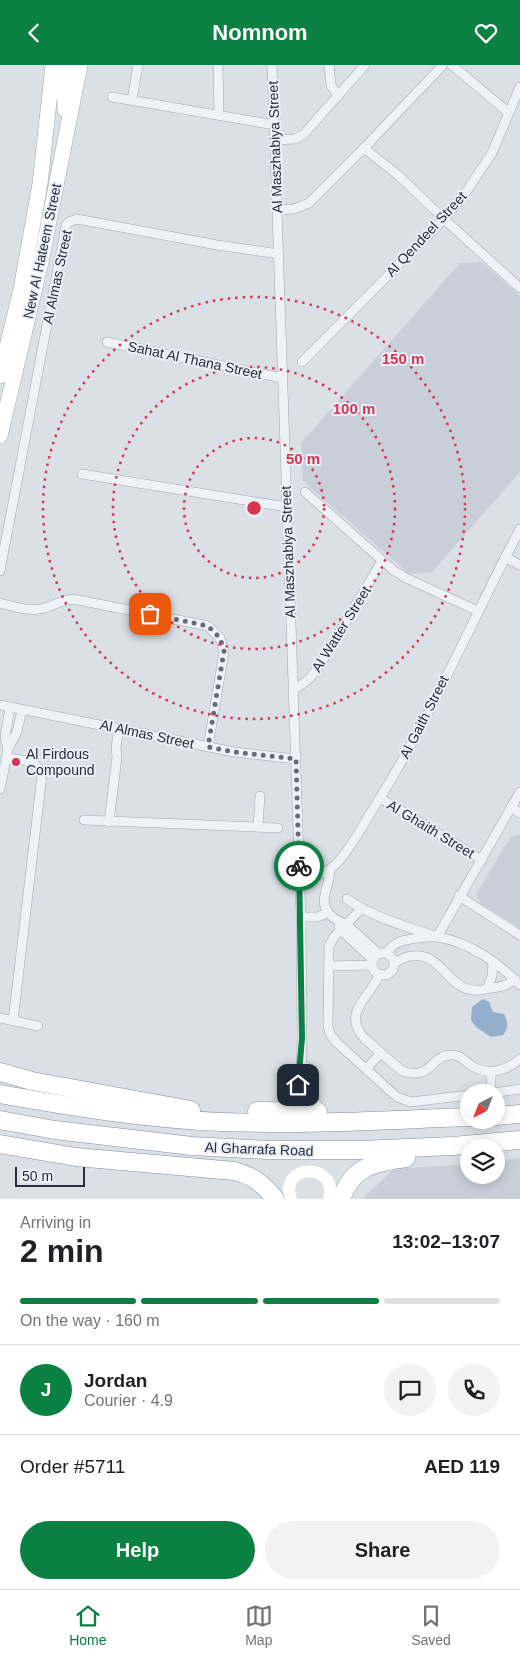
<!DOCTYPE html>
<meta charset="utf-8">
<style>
:root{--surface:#fff;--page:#f2f2f2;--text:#202124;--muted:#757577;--line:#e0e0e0;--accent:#0b8043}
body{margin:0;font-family:Arial,sans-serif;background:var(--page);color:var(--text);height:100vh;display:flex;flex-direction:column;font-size:19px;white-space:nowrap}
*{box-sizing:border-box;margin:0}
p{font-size:16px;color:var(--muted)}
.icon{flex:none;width:28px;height:28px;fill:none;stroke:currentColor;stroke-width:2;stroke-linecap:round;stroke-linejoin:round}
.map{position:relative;height:1134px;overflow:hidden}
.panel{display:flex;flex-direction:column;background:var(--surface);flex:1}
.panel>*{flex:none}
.needle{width:32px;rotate:222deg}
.tools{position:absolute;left:460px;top:1019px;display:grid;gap:10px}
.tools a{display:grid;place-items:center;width:45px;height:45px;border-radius:50%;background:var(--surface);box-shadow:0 2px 12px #0003;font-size:25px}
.scale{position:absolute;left:15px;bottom:12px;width:70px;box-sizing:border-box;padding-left:5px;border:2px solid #242e3e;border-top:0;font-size:14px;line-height:18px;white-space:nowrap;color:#242e3e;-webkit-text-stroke:4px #ebeff5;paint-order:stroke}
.pin{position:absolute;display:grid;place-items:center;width:42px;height:42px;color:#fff;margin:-21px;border-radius:10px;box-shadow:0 2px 8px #0006}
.courier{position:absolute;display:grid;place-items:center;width:50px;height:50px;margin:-25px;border:4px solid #0b8043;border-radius:50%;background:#fff;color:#222;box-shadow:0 1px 6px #0007}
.overview em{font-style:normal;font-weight:800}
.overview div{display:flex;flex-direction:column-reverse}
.overview{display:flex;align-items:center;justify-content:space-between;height:85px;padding:0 20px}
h1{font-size:32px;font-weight:800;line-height:38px}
.bar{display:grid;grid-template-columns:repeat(4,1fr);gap:8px 5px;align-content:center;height:60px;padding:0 20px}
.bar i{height:6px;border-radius:4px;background:var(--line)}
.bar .active{background:var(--accent)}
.bar p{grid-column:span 4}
.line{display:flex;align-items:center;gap:12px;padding:0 20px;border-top:1px solid var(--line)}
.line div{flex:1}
.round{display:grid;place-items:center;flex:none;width:52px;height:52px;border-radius:26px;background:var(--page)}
.action{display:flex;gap:10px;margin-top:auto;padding:10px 20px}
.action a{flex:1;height:58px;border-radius:30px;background:var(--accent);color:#fff;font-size:20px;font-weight:800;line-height:58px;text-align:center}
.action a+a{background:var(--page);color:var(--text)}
header{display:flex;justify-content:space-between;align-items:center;height:65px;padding:0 20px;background:var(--accent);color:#fff;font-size:22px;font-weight:800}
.dock{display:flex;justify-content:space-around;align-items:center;height:70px;border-top:1px solid var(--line);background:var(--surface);font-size:14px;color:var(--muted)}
.dock a{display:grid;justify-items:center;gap:2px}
.dock .active{color:var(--accent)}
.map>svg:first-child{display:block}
</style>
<header><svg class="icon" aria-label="back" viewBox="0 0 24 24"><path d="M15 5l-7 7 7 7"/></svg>Nomnom<svg class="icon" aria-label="heart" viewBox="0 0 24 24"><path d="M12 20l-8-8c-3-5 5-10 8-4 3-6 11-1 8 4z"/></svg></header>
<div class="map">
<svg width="520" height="1134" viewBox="0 0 520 1134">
<rect width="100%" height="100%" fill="#dbe0e7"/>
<g fill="#c9cfd9">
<polygon points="482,197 520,231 520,407 432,507 409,509 303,416 301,378 460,198"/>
<polygon points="520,769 520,863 481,839 476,829 510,773"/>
<polygon points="520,1093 520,1134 362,1134 394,1104 469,1099 469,1110 496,1110 496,1096"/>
</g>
<path fill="#93afcb" d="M 483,934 L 489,937 L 493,947 L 504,949 C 508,957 509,963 503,970 L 491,972 L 476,962 L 471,955 L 472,942 Z"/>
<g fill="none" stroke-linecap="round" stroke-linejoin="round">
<g stroke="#a0a7b1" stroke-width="10">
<g id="street">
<polyline points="218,0 219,50"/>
<polyline points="272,0 301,852 302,973 301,1005 297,1025 285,1045"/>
<polyline points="329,0 331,20 338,31"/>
<polyline points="452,0 509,48"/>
<polyline points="112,32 275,60"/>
<polyline points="132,35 138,0"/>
<polyline points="275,75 295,74 304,69 365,0"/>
<polyline points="364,83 399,111 444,154 520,223"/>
<polyline points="277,145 294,144 309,138 364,83 443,0"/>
<polyline points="107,277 282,313"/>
<polyline points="302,297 444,154 464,130 492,88 520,22"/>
<polyline points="82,409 287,442"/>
<polyline points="305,427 393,505 406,513 478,546"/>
<polyline points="505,492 520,500"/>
<polyline points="0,506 66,160 69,157 77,154 217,180 279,189"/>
<path d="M 0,538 C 12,541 26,546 39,544 C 51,543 59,535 73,534 L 208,561 L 220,573 L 224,587 L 208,682"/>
<polyline points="293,626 310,613 320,600 382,496"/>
<polyline points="0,640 234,687 296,694"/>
<polyline points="8,684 17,667 22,645"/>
<path d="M 6,693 C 20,695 37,694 42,710 L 13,956"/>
<polyline points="0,724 8,684 5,672 10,642"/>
<polyline points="380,733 482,795"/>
<polyline points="511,743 520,748"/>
<polyline points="84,755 278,763"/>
<polyline points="109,757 117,692 116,682 119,663"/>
<polyline points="258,762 260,731"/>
<path d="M 330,804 C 330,814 327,820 325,829 C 321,845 333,855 346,859 L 379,889"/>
<path d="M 300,813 C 313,812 324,810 335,800 C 349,787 363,760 373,744 C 430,655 471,557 520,464"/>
<polyline points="459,831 520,870"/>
<path d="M 347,834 C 374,853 406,861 437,872 L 520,727"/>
<polyline points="361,844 334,872 329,881 328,961 330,969 336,977 397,1032 411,1037 469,1030"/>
<polyline points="301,852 317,852 328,848"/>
<polyline points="339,861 341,865 373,895"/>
<circle cx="383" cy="899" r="11"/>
<path d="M 387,889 C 392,878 400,876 411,874 C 419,873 430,871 438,872 C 469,877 499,898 520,920"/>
<path d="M 394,898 C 400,895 406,891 412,891 C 445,886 448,934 486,924 C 498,921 503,924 515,914"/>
<polyline points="329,901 372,900"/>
<path d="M 380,909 C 369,933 341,948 365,974 L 402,1006 C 432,1016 430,991 450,990 C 461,989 466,998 474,1002 C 490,1011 507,1005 520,994"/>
<polyline points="487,924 492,911 493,897"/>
<polyline points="0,953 38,961"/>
<path d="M 305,1001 C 307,1019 309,1031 322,1046"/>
<polyline points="366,1004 381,988"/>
<polyline points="491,1007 491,1028"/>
<polyline points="493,1028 520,1024"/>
</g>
</g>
<g stroke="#9aa5b4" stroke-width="16">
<g id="primary">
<polyline points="65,45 64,22 67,0"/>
<polyline points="0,311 21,224 40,119 53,0"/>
<polyline points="0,371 41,197 80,0"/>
</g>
</g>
<g stroke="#828e9f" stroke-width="19">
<g id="highway">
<polyline points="0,1007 32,1016 191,1045"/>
<path d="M 0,1029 C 74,1042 147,1054 222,1057 C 304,1060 387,1055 469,1052"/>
<polyline points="257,1046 318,1047"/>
<polyline points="496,1051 520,1049"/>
<polyline points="0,1055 55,1065 192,1081 268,1085 360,1085 453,1081 520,1075"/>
<path d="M 0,1079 L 76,1092 L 234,1106 C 252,1110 264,1119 275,1134"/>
<path d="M 341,1134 C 352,1101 376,1097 406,1093"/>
</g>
</g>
<use href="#street" stroke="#eef1f5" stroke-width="9"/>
<path stroke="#fff" stroke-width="12" d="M 291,1134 C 278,1098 339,1097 329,1134"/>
<use href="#primary" stroke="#fff" stroke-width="15"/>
<use href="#highway" stroke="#fff" stroke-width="18"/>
</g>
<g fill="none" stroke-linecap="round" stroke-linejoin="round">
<polyline stroke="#646c79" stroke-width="5" stroke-dasharray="0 9" points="150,549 208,561 220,573 224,586 208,682 234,687 296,694 299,801"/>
<polyline stroke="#0b8043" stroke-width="6" points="298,1020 302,973 299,801"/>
</g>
<g fill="none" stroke="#d83450" stroke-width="2.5" stroke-dasharray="2.5 5">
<circle cx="254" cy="443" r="70"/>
<circle cx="254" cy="443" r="141"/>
<circle cx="254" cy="443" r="211"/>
</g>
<circle fill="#d83450" stroke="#ebeff5" stroke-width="2" cx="16" cy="697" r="5"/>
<g text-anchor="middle" stroke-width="4" stroke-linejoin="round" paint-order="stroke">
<g font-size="14" fill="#242e3e" stroke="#ebeff5">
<text transform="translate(275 82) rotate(-92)" y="5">Al Maszhabiya Street</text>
<text transform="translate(426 169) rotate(-47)" y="5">Al Qendeel Street</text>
<text transform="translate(42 186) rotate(-78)" y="5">New Al Hateem Street</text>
<text transform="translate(57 212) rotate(-78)" y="5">Al Almas Street</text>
<text transform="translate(195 295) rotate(12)" y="5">Sahat Al Thana Street</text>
<text transform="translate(288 487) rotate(-92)" y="5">Al Maszhabiya Street</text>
<text transform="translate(341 564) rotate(-58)" y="5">Al Watter Street</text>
<text transform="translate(424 652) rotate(-63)" y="5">Al Gaith Street</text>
<text transform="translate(147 669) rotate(12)" y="5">Al Almas Street</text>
<text transform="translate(431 764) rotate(31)" y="5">Al Ghaith Street</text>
<text transform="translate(259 1084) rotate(2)" y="5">Al Gharrafa Road</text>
</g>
<g font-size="14" fill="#242e3e" stroke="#ebeff5" text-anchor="start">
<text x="26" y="694">Al Firdous<tspan x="26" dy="16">Compound</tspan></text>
</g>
</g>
<circle cx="254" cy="443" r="8" fill="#d83450" stroke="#ebeff5" stroke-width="2.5"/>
<g font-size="15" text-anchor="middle" font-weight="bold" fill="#d83450" stroke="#ebeff5" stroke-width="4" stroke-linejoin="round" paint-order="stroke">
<text x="403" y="299">150 m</text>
<text x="354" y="349">100 m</text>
<text x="303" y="399">50 m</text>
</g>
</svg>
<div class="tools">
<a><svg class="needle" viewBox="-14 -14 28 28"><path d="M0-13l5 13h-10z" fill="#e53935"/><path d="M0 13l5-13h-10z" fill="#757577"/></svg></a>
<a><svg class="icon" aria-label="layers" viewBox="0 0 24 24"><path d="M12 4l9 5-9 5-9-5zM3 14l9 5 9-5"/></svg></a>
</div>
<div class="scale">50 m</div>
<div class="pin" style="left:150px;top:549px;background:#ea580c"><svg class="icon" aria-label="bag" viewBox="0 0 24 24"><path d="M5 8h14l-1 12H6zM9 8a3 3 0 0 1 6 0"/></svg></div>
<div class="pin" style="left:298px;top:1020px;background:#1f2937"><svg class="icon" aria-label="home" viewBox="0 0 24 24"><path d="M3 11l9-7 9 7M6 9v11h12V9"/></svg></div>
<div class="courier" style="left:299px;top:801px"><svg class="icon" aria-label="bike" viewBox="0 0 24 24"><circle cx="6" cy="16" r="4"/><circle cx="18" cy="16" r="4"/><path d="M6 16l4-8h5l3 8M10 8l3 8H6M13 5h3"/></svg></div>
</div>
<section class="panel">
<div class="overview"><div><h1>2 min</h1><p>Arriving in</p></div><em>13:02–13:07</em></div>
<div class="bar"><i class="active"></i><i class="active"></i><i class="active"></i><i></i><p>On the way · 160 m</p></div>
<div class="line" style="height:90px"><b class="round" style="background:var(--accent);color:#fff">J</b><div><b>Jordan</b><p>Courier · 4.9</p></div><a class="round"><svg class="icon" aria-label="chat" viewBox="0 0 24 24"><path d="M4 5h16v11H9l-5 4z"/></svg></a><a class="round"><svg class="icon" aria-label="phone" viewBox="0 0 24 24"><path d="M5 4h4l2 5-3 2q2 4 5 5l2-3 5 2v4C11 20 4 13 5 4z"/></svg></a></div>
<div class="line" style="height:65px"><div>Order #5711</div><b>AED 119</b></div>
<div class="action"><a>Help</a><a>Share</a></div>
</section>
<nav class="dock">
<a class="active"><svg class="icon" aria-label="home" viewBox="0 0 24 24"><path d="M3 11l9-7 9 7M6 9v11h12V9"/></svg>Home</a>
<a><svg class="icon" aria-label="map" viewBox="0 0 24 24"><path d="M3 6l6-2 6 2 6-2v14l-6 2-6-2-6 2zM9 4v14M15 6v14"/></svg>Map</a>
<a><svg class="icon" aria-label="saved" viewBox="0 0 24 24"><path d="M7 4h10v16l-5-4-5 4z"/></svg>Saved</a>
</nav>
